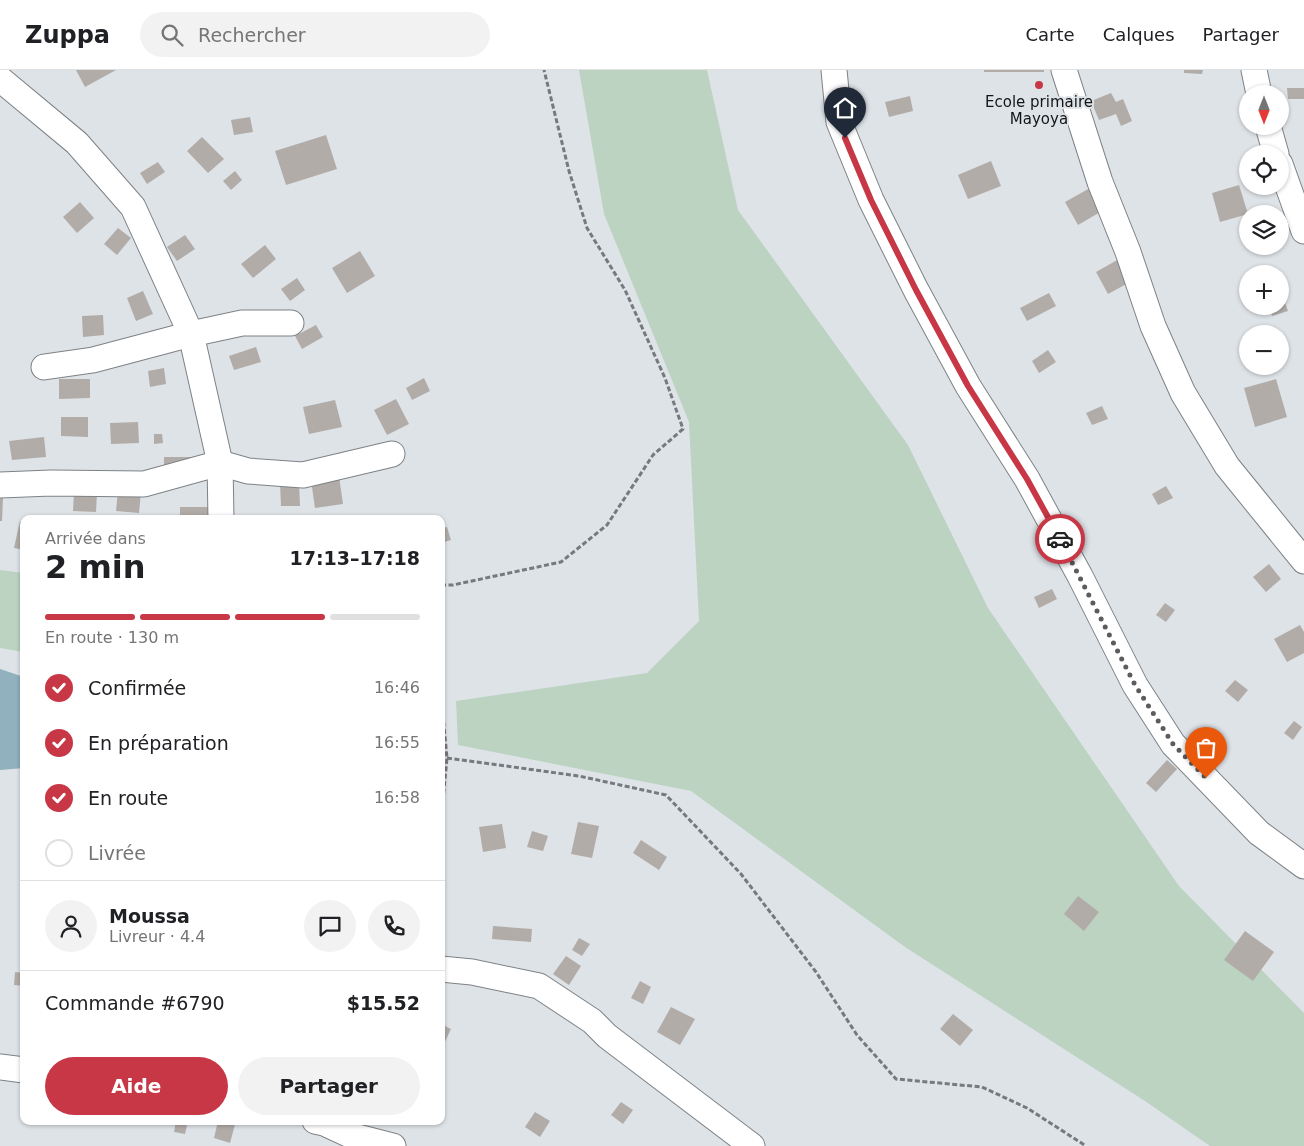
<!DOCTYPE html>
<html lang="fr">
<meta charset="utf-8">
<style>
:root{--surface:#fff;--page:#f2f2f2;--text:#202124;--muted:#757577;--line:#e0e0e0;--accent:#c73746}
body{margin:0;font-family:"DejaVu Sans",sans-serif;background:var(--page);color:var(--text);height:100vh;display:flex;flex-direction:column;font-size:19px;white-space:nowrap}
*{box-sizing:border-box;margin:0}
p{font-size:16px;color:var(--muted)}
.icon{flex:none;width:28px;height:28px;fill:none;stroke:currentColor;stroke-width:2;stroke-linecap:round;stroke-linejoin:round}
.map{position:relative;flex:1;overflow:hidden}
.drawer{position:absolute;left:20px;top:445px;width:425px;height:610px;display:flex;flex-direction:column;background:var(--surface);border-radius:10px;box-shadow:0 1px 4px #0004}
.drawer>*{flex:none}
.needle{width:32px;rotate:180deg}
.fabs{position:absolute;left:1239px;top:15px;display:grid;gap:10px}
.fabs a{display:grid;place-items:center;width:50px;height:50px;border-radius:50%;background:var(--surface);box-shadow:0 1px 4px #0004;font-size:25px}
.pin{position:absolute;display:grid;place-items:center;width:42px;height:42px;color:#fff;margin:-51px -21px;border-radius:50% 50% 50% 0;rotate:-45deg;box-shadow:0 0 5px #0007}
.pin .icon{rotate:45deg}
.courier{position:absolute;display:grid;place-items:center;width:50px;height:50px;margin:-25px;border:4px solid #c73746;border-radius:50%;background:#fff;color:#222;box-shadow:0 1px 6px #0007}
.summary em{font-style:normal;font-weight:600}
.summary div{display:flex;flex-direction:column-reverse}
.summary{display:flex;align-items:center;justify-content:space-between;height:85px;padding:0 25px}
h1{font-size:32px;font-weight:600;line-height:38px}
.bar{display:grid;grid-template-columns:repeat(4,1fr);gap:8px 5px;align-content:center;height:60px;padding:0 25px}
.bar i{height:6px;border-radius:4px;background:var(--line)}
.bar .selected{background:var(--accent)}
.bar p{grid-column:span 4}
.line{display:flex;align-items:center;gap:12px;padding:0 25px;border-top:1px solid var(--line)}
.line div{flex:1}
.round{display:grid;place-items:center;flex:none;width:52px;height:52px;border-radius:26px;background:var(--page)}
ol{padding:0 25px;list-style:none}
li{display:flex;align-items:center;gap:15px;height:55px}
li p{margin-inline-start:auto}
li .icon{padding:5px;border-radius:50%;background:var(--accent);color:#fff;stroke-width:4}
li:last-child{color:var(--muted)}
li i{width:28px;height:28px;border:2px solid var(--line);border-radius:50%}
.button{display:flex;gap:10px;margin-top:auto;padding:10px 25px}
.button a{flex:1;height:58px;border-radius:30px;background:var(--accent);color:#fff;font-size:20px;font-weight:600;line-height:58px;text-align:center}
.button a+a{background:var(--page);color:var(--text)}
header{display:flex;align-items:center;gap:30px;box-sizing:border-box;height:70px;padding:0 25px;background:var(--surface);border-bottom:1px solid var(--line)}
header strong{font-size:24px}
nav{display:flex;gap:28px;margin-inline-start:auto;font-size:18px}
.search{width:350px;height:45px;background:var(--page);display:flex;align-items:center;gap:12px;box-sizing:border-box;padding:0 18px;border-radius:28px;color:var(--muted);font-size:19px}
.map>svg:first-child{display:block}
</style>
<header>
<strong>Zuppa</strong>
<div class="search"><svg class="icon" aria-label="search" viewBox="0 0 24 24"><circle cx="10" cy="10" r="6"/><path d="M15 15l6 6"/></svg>Rechercher</div>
<nav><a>Carte</a><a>Calques</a><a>Partager</a></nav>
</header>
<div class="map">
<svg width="1304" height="1076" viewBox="0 0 1304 1076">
<rect width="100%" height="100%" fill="#dee3e8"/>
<g fill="#bcd3c2">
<polygon points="579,0 707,0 738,140 908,375 988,538 1179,816 1304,943 1304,1076 1210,1076 1145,1031 905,877 691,721 458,675 456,631 647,603 699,551 689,352 604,144"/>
<polygon points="0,500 24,503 24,582 0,578"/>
</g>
<polygon fill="#91b1be" points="0,599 24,607 24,698 0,700"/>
<g fill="#b2aca8">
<polygon points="76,0 116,0 85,17"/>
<rect x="984" y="0" width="60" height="2"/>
<polygon points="1184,0 1203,0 1202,4 1184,3"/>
<polygon points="1287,18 1304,18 1304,29 1288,29"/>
<polygon points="1111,23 1116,32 1123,29 1132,51 1121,56 1116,44 1099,50 1091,31"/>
<polygon points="910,26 913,41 889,47 885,32"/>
<polygon points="250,47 253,62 234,65 231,50"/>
<polygon points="326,65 337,99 286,115 275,81"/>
<polygon points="202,67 224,89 208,103 187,81"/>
<polygon points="991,91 1001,116 968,129 958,105"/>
<polygon points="158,92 165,102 147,114 140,103"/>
<polygon points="235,101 242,110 231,120 223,111"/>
<polygon points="1239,115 1248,144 1220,152 1212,123"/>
<polygon points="1090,118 1102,141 1078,155 1065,132"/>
<polygon points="80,132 94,148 77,163 63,147"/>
<polygon points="118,158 131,168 117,185 104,174"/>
<polygon points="185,165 195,179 177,191 167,177"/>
<polygon points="265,175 276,189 253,208 241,194"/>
<polygon points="360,181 375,206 347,223 332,198"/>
<polygon points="1119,189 1132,211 1108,224 1096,202"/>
<polygon points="297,208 305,220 290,231 281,219"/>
<polygon points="143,221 153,244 136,251 127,228"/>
<polygon points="1049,223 1056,236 1027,251 1020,238"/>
<polygon points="1284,230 1288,241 1272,246 1269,236 1280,236 1280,231"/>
<polygon points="103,245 104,265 83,267 82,246"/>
<polygon points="316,255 323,267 302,279 295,266"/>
<polygon points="256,277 261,292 234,300 229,286"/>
<polygon points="1048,280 1056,292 1039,303 1032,291"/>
<polygon points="164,298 166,314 150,317 148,301"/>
<polygon points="424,308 430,321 412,330 406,318"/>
<polygon points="59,309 90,309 90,328 59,329"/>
<polygon points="1276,309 1287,347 1255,357 1244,318"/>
<polygon points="396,329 409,354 387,365 374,340"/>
<polygon points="335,330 342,357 309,364 303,337"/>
<polygon points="1102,336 1108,349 1092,355 1086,343"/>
<polygon points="61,347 88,347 88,367 61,366"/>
<polygon points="138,352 139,373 111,374 110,353"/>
<polygon points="154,364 162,364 163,373 154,374"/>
<polygon points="44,367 46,387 12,390 9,371"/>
<rect x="164" y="387" width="29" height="11"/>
<polygon points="339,406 343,434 315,438 311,410"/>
<polygon points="299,412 300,436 281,436 280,413"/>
<polygon points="1166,416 1173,428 1158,435 1152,424"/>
<polygon points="118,420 141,422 139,443 116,441"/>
<polygon points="74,422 97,423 96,442 73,441"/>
<polygon points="0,428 3,428 2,451 0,451"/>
<rect x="180" y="437" width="29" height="12"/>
<polygon points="20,451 24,452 24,480 14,478"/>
<polygon points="447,457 451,470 441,473 441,458"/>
<polygon points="1269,494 1281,509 1266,522 1253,507"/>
<polygon points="1052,519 1057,529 1039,538 1034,527"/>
<polygon points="1165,533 1175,540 1166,552 1156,545"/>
<polygon points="1300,555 1304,562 1304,583 1287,592 1274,569"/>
<polygon points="1235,610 1248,620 1238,632 1225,621"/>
<polygon points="1294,651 1302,657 1293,670 1284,663"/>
<polygon points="1167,690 1177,699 1156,722 1146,713"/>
<polygon points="578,752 599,756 592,788 571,784"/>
<polygon points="502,754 506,778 483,782 479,757"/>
<polygon points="532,761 548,766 543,781 527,777"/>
<polygon points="641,770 667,787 659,800 633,783"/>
<polygon points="1078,826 1099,842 1084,861 1064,844"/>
<polygon points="493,856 532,859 531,872 492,869"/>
<polygon points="1245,861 1274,882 1253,911 1224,890"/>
<polygon points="579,868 590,874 582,886 572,880"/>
<polygon points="566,886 581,896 569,915 553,904"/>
<polygon points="15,902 24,903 24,916 14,915"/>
<polygon points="640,911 651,917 643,934 631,928"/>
<polygon points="671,937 695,949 680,975 657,962"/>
<polygon points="953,944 973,960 960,976 940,959"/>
<polygon points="441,954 451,959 441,980"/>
<polygon points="621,1032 633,1040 623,1054 611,1045"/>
<polygon points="535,1042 550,1051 540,1067 525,1057"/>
<polygon points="176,1051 188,1051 185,1064 174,1062"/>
<polygon points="218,1051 236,1051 230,1073 214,1068"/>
</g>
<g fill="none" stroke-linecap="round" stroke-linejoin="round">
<g stroke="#7d8286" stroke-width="27">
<g id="minor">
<polyline points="834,0 839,52 871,130 916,220 968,316 1027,409 1080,506 1135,615 1173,674 1259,763 1304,796"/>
<polyline points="1064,0 1100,112 1128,182 1153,256 1183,323 1227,396 1304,491"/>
<polyline points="1254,0 1259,24"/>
<polyline points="0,9 77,73 133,137 191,264 220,393 221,449"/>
<polyline points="1268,56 1276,84"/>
<polyline points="1280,94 1304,161"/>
<polyline points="44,297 93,290 191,264 242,253 291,253"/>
<polyline points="0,415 51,413 144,414 220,393 248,401 303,405 392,384"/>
<polyline points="441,899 472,902 539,916 592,951 607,966 752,1076"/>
<polyline points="0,997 24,1000"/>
<polyline points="315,1051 324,1053 350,1065 393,1076"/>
</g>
</g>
<g stroke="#76797d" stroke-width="3" stroke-dasharray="5 2.5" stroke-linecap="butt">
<polyline points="441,515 453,515 561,492 607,455 653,385 683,359 665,308 625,220 587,158 569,101 544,0"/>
<polyline points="441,646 443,646 447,688 441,751"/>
<polyline points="447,688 579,706 666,725 741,804 816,902 857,965 896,1009 982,1017 1027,1038 1086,1076"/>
</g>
<use href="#minor" stroke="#fff" stroke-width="25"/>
</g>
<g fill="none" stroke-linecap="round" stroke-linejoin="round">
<polyline stroke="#5a5c60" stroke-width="5" stroke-dasharray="0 9" points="1060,469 1135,615 1173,674 1206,708"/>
<polyline stroke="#c73746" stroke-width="6" points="845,68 871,130 916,220 968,316 1027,409 1060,469"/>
</g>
<circle fill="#c73746" stroke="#dee3e8" stroke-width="2" cx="1039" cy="15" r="5"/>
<g text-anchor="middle" stroke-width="4" stroke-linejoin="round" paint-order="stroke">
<g font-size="15" fill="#131416" stroke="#dee3e8">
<text x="1039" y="37">Ecole primaire<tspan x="1039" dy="17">Mayoya</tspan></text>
</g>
</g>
</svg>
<div class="fabs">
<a><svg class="needle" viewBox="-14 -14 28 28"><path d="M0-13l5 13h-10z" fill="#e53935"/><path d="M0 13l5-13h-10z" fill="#757577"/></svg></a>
<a><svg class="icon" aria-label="locate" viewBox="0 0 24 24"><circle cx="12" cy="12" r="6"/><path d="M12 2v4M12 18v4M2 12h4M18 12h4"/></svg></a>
<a><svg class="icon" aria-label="layers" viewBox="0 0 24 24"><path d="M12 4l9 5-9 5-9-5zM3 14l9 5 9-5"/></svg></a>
<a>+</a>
<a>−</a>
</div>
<div class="pin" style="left:1206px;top:708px;background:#ea580c"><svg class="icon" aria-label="bag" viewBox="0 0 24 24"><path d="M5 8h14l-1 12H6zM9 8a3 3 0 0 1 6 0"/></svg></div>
<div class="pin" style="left:845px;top:68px;background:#1f2937"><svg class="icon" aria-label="home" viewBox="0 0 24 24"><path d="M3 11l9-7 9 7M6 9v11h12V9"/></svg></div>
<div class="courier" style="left:1060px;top:469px"><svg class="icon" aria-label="car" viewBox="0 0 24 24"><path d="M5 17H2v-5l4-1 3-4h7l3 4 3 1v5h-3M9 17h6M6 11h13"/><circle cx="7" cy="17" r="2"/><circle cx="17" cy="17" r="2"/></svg></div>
<section class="drawer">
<div class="summary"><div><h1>2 min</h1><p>Arrivée dans</p></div><em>17:13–17:18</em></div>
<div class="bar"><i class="selected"></i><i class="selected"></i><i class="selected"></i><i></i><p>En route · 130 m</p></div>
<ol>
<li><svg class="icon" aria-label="check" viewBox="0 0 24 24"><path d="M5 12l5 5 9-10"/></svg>Confirmée<p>16:46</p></li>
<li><svg class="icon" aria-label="check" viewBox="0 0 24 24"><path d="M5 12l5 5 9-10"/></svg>En préparation<p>16:55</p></li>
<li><svg class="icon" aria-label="check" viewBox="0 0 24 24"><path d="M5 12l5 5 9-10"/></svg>En route<p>16:58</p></li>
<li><i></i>Livrée</li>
</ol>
<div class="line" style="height:90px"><a class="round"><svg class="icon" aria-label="person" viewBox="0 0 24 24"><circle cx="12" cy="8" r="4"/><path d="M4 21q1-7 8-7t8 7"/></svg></a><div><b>Moussa</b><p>Livreur · 4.4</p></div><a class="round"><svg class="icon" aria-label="chat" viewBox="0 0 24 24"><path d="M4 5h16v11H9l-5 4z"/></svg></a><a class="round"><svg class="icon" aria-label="phone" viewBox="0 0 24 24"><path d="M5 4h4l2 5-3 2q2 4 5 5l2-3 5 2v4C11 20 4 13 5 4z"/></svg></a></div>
<div class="line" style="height:65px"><div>Commande #6790</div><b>$15.52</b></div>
<div class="button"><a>Aide</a><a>Partager</a></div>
</section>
</div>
